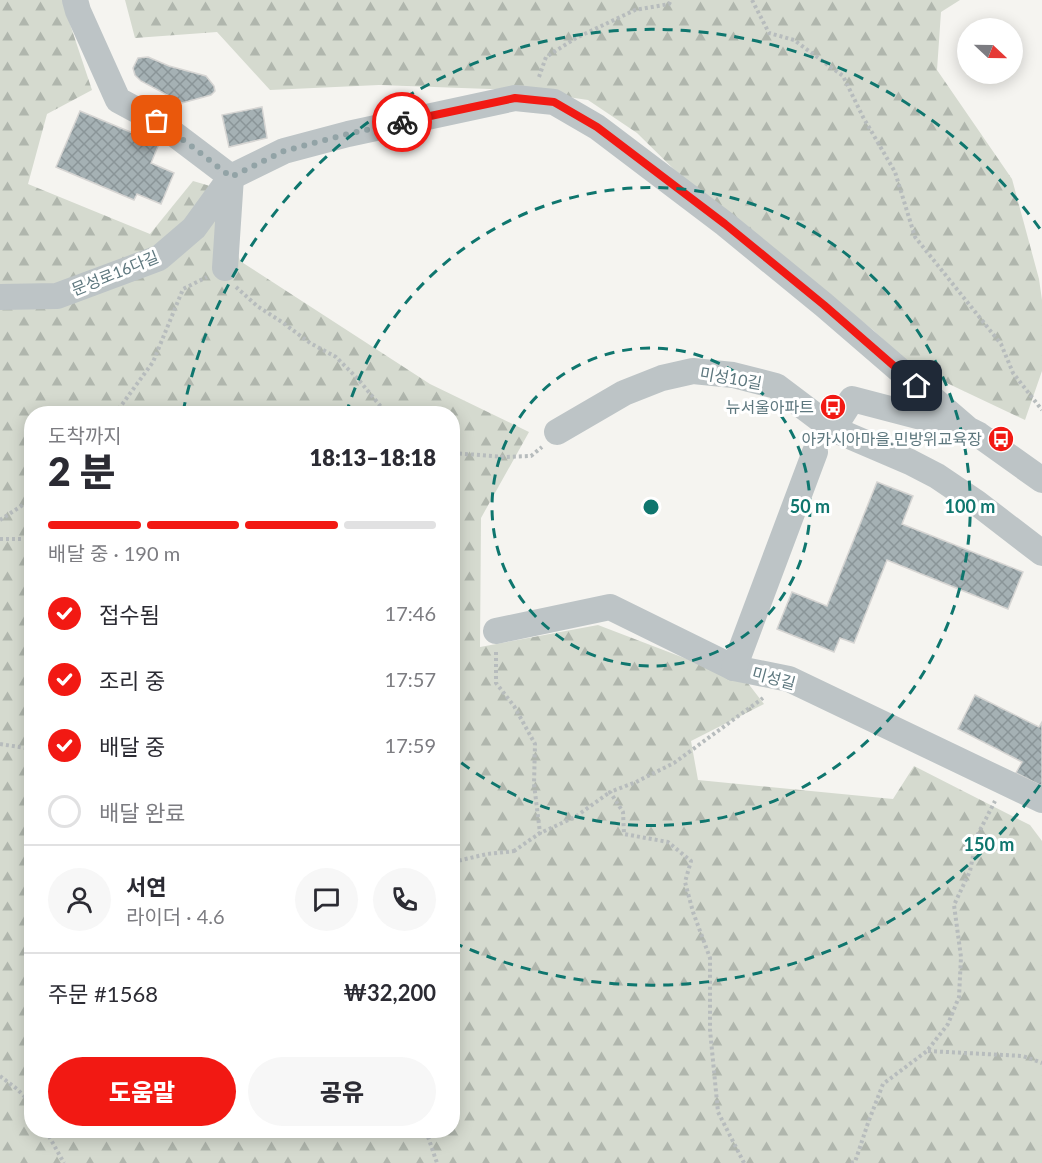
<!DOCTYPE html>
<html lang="ko">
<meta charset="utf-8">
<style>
:root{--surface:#fff;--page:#f7f7f7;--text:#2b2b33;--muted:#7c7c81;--line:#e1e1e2;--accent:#f21913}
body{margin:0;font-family:Lato,"Noto Sans KR",sans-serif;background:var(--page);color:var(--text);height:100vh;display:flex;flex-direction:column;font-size:22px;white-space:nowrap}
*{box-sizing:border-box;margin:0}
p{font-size:20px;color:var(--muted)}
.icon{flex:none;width:33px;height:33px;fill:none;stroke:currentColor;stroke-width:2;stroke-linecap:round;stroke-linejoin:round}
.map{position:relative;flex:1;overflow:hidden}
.side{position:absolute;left:24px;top:406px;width:436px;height:732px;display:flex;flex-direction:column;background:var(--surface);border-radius:24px;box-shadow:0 3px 15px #0003}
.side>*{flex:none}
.needle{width:39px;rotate:112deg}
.buttons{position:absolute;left:957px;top:18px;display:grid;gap:12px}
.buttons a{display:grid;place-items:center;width:66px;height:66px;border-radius:50%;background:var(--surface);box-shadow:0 3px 15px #0003;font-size:30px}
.pin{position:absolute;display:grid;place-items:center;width:51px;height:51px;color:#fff;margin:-26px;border-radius:12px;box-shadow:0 3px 9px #0006}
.courier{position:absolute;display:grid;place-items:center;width:60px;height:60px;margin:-30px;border:4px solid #f21913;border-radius:50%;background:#fff;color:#222;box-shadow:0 2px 8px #0007}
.head em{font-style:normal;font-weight:800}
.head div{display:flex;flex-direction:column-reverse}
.head{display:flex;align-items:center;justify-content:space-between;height:102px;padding:0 24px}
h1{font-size:39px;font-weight:800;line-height:45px}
.bar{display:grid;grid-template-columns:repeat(4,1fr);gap:9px 6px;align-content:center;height:72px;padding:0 24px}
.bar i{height:8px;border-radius:4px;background:var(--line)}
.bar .current{background:var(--accent)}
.bar p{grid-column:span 4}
.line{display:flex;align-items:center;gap:15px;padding:0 24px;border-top:2px solid var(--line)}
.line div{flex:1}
.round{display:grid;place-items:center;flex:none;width:63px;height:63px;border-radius:32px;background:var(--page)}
ol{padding:0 24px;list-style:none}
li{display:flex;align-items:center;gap:18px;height:66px}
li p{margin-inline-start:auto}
li .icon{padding:6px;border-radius:50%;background:var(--accent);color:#fff;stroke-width:4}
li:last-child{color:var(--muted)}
li i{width:33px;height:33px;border:3px solid var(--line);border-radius:50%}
.primary-button{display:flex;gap:12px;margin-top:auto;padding:12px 24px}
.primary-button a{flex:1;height:69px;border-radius:36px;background:var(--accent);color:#fff;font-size:24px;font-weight:800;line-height:69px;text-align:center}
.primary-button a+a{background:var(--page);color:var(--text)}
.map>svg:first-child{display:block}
</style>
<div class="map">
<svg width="1042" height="1163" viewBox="0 0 1042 1163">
<defs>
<pattern id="forest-firs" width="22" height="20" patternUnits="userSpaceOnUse" patternTransform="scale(1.5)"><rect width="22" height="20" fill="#d5dacf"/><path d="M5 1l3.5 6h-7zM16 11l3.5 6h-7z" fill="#b0b6ad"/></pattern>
<pattern id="building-cross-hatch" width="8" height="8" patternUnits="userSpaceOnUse" patternTransform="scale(1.5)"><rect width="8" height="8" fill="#a5b1b4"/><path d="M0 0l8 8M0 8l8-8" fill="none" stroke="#8a9598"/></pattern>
</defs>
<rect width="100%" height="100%" fill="#f5f4f0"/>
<g fill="url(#forest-firs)" fill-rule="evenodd">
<path d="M 0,0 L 62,0 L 92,90 L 47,114 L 28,184 L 150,234 L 193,181 L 217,188 L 240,261 L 430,384 L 529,432 L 481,518 L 480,647 L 598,625 L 747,682 L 764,704 L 691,741 L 698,780 L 893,799 L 914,766 L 1030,825 L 1042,841 L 1042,1163 L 0,1163 ZM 32,414 L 453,414 L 453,1131 L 32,1131 Z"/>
<polygon points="125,0 960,0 941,12 937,70 1012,179 1039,279 1042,300 1042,371 1025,420 913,367 873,330 696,191 637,133 588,100 520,90 379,85 270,90 217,32 135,38"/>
</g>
<g fill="url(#building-cross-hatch)" stroke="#d6d5d3" stroke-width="1.5">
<polygon points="148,57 169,66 206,76 214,86 215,91 211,95 182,103 141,81 135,75 133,68 138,58"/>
<polygon points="262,107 267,138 229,147 222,115"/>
<polygon points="80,111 159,144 151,163 174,173 161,204 137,194 134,200 56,167"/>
<polygon points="877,482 913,496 902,524 1023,572 1008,609 887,560 854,643 840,638 834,652 777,629 792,592 827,606"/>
<polygon points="975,695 1039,727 1042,722 1042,786 1016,773 1022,762 958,729"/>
</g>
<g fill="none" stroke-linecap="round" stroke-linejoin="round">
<g stroke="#b7bcbd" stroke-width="4" stroke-dasharray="3 3" stroke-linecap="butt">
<polyline points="752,0 769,33 794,40 843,76 863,117 895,172 915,237 1001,344 1013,373 1042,410"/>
<polyline points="539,77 546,57 576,38 635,10 669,4 671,0"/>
<polyline points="236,287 257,306 282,322 310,343 336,357 358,379 382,408 389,414"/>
<polyline points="115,414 153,362 183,289 207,277"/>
<polyline points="453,453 505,457 531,456 542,447"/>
<polyline points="0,520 32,499"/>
<polyline points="0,539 32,539"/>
<polyline points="496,652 496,683 514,706 535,744 534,784 540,833 514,851"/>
<polyline points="0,744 32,749"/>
<polyline points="538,834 575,817 610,792"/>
<polyline points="453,862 487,854 515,851"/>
<polyline points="928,1051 1023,1056 1042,1063"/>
<polyline points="0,1076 17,1089 32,1104"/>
<polyline points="46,1131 64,1163"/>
<polyline points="426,1131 437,1163"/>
<polyline points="744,1163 718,1112 710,1030 710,958 693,912 685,882 691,861 668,842 624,834 623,812 610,792 636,782 674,763 763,698"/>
<polyline points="851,1163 855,1162 868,1123 883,1084 927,1051 948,1024 959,997 961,957 954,905 970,871 977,836 995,801"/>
</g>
<g stroke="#bdc4c6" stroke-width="26">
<polyline points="75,0 78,11 118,100 157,121 231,177 284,151 348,134 515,98 554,102 597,127 725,224 824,305 969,430 979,435 1042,480"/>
<polyline points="0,297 57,296 159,258 194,228 231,177 225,268"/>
<polyline points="833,429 852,399 963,428"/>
<polyline points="557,432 624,393 662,378 693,371 733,375 776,386 833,429 910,462 937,476 977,503 1042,553"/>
<polyline points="496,631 610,607 734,668 789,679 1042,800"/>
<polyline points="734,668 815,452"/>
</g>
</g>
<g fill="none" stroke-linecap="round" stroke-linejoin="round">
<polyline stroke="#92a3a6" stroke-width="6" stroke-dasharray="0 10.8" points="157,121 190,145 231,177 284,151 348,134 402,122"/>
<polyline stroke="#f21913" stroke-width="8" points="402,122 515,98 554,102 597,127 725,224 824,305 917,386"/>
</g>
<g fill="none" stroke="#0f766e" stroke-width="3" stroke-dasharray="10 8">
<circle cx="651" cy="507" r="159"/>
<path d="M346 414A319 319 0 1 1 455 758"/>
<path d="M1040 785A478 478 0 0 1 457 944M183 412A478 478 0 0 1 1040 229"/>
</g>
<defs>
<g id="bus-disc" transform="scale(1.35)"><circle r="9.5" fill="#f21913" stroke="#fff"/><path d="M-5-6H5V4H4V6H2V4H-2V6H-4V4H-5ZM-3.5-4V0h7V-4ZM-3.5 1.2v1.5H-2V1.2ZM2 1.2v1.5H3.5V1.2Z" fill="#fff"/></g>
</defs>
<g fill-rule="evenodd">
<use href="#bus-disc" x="833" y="407"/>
<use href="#bus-disc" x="1001" y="439"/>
</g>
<g text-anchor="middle" stroke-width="6" stroke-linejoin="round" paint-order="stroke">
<g font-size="16" fill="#5d777e" stroke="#fff">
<text transform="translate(115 273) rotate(-22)" y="6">문성로16다길</text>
<text transform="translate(731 378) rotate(10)" y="6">미성10길</text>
<text transform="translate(774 678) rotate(15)" y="6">미성길</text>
</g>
<g font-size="16" fill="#5d777e" stroke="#fff" text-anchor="end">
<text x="814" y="413">뉴서울아파트</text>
<text x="982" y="445">아카시아마을.민방위교육장</text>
</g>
</g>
<circle cx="651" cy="507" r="9" fill="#0f766e" stroke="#fff" stroke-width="3"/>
<g font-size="18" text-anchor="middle" font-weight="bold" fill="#0f766e" stroke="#fff" stroke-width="6" stroke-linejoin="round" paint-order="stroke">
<text x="810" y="513">50 m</text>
<text x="970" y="513">100 m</text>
<text x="989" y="851">150 m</text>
</g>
</svg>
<div class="buttons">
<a><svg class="needle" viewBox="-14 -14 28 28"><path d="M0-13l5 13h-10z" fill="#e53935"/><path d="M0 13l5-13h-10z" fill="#7c7c81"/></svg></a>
</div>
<div class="pin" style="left:157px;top:121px;background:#ea580c"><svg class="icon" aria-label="bag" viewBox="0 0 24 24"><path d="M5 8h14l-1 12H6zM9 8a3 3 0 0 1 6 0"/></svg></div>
<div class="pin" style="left:917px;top:386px;background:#1f2937"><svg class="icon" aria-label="home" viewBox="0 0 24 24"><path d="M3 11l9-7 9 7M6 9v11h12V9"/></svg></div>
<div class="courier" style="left:402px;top:122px"><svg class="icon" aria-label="bike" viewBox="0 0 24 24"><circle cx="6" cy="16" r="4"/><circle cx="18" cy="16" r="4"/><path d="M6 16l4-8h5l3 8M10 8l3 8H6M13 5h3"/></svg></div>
<section class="side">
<div class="head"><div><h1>2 분</h1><p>도착까지</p></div><em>18:13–18:18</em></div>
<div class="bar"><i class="current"></i><i class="current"></i><i class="current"></i><i></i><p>배달 중 · 190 m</p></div>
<ol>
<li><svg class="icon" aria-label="check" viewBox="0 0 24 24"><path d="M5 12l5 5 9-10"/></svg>접수됨<p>17:46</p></li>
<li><svg class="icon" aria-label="check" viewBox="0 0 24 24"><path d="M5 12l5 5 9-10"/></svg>조리 중<p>17:57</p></li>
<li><svg class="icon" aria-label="check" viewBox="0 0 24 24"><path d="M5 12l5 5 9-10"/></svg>배달 중<p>17:59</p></li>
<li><i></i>배달 완료</li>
</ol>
<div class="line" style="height:108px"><a class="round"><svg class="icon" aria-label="person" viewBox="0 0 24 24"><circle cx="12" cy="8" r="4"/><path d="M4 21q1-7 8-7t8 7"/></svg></a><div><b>서연</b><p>라이더 · 4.6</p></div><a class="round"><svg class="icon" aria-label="chat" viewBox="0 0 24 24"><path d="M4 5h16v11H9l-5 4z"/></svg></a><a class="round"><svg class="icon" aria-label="phone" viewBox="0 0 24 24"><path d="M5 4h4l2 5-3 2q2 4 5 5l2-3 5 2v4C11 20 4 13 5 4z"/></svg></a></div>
<div class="line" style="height:78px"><div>주문 #1568</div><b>₩32,200</b></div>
<div class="primary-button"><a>도움말</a><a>공유</a></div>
</section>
</div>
